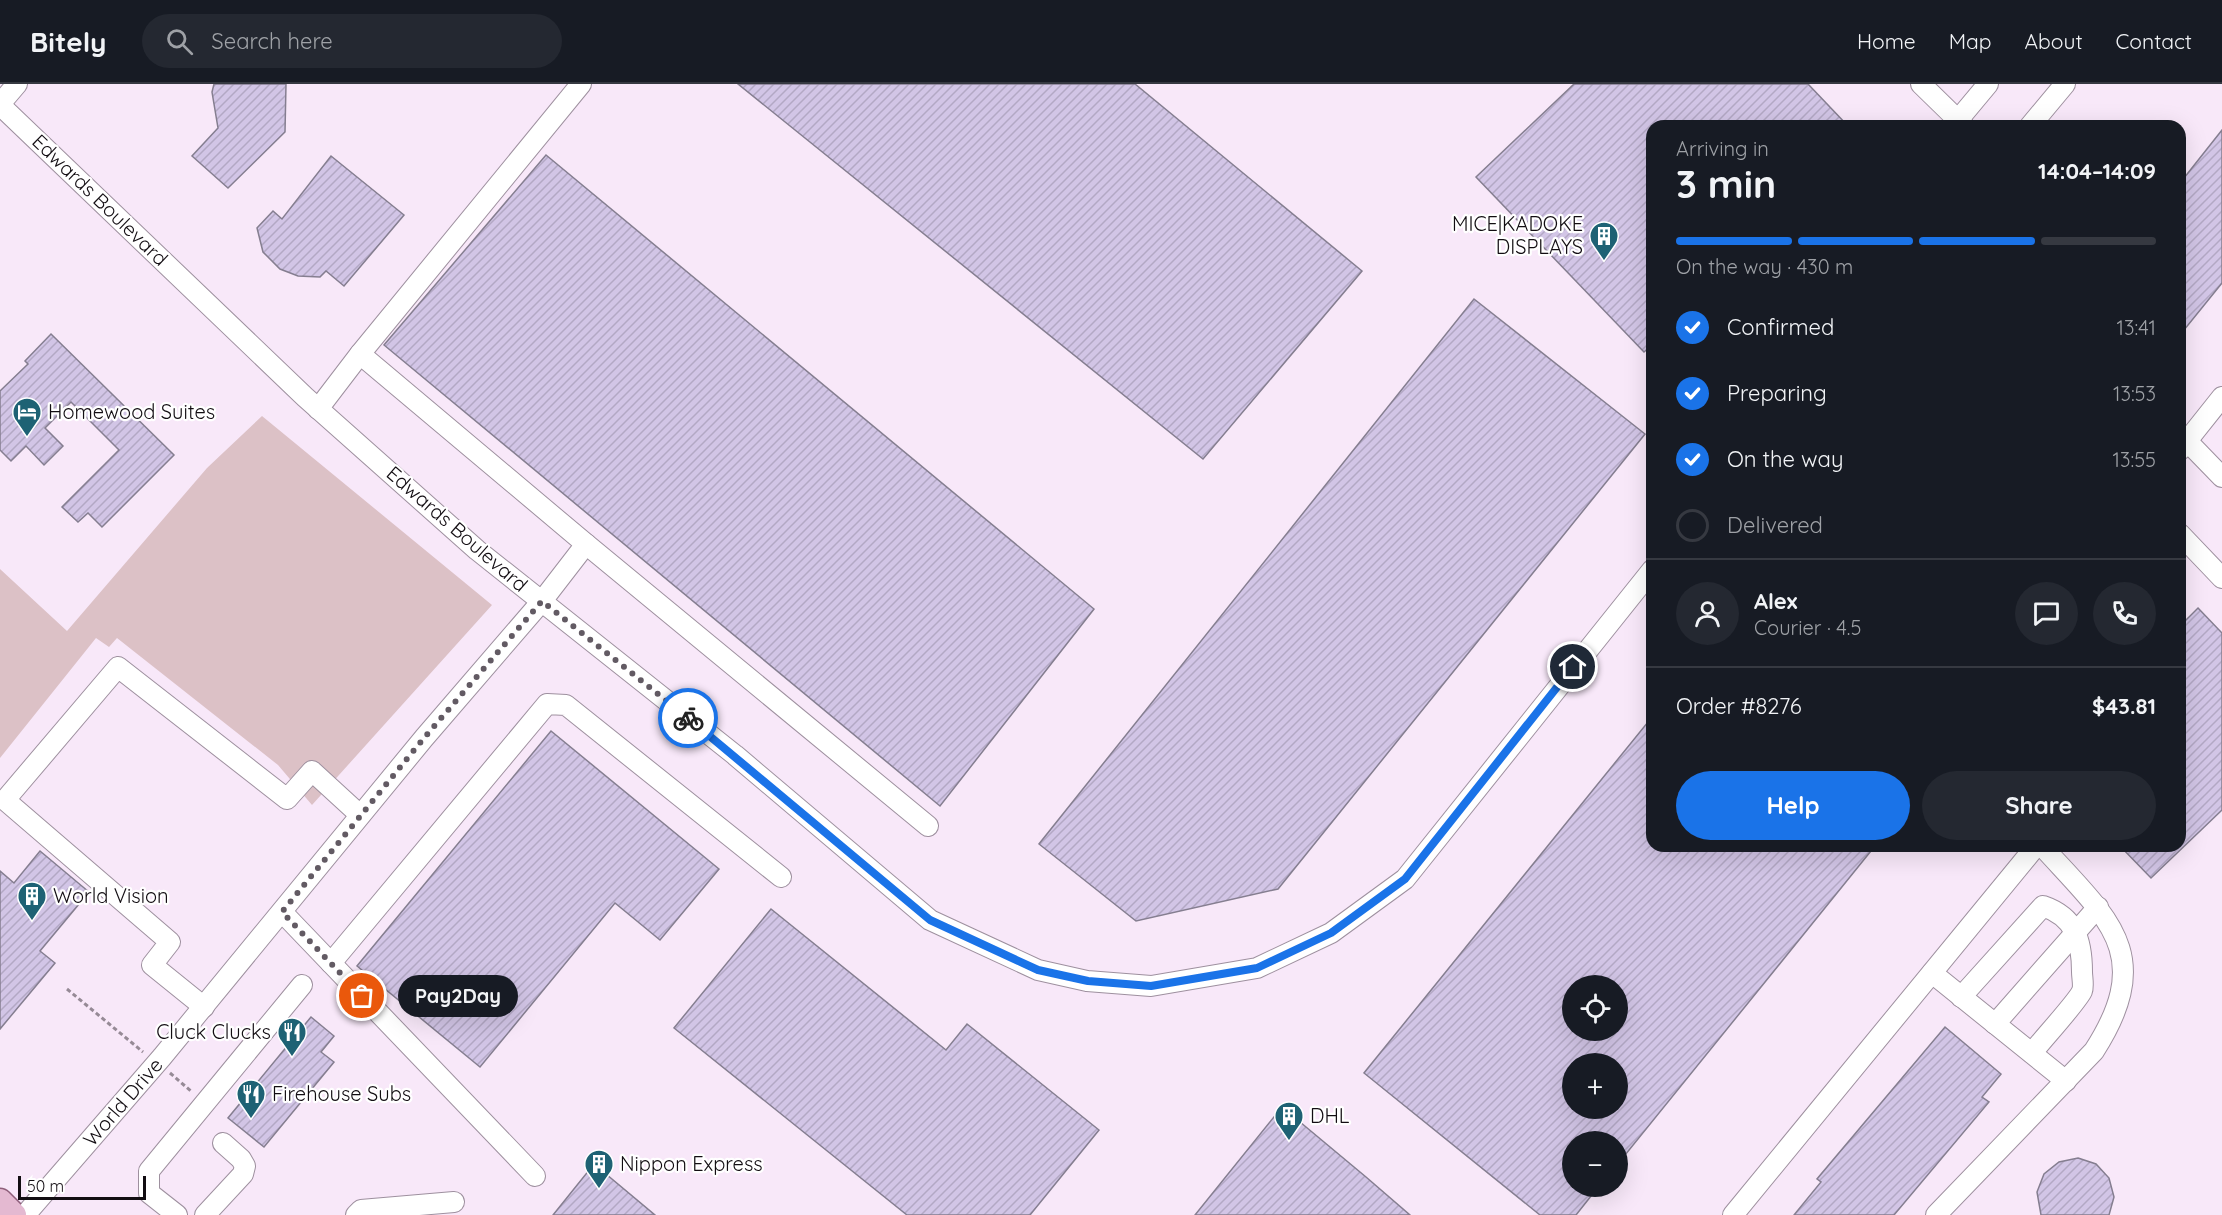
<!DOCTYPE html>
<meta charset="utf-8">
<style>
:root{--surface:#171b24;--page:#242831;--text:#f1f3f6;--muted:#9ea1a6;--line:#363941;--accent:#1a73e8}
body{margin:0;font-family:Quicksand,sans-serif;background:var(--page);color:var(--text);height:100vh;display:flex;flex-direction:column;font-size:22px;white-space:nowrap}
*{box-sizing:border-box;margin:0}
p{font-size:20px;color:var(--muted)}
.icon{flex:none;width:33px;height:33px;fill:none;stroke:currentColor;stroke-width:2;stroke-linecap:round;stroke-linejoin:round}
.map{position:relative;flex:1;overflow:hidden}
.sheet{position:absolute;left:1646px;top:36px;width:540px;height:732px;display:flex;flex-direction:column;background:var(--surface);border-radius:18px;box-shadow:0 6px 24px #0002}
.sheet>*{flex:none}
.buttons{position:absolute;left:1562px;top:891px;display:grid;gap:12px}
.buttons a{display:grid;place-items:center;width:66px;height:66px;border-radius:50%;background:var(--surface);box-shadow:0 6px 24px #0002;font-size:30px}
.scale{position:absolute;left:18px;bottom:15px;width:128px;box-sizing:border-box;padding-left:6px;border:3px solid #120d12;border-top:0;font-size:16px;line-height:21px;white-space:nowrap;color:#120d12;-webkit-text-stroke:4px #fff;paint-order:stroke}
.pin{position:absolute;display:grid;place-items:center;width:51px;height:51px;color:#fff;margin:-26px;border:3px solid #fff;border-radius:50%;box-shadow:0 2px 6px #0007}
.courier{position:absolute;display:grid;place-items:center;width:60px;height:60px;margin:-30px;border:4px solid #1a73e8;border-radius:50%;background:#fff;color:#222;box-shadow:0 2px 8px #0007}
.bubble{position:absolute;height:42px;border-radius:21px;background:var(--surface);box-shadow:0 6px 24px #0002;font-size:20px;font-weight:800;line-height:42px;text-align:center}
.head em{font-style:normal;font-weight:800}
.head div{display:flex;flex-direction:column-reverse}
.head{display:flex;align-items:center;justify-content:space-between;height:102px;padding:0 30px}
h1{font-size:39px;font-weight:800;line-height:45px}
.bar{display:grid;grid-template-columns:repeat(4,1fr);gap:9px 6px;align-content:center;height:72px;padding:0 30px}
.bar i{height:8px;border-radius:4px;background:var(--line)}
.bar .on{background:var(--accent)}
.bar p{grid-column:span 4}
.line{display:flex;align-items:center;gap:15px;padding:0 30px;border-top:2px solid var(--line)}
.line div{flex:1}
.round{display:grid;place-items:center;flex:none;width:63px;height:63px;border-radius:32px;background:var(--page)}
ol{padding:0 30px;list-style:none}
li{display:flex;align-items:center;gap:18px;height:66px}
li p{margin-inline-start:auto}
li .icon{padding:6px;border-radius:50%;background:var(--accent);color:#fff;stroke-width:4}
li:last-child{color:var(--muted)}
li i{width:33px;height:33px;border:3px solid var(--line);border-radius:50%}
.cta{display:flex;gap:12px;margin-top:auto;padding:12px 30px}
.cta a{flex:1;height:69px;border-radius:36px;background:var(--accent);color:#fff;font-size:24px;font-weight:800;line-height:69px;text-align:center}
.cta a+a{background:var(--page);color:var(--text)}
header{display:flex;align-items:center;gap:36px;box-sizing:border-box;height:84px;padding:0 30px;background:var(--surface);border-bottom:2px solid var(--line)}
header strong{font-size:28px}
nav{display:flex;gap:33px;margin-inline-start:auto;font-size:21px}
.search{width:420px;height:54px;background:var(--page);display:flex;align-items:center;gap:15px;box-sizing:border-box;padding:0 21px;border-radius:33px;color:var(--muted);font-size:22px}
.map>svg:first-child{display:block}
</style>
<header>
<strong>Bitely</strong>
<div class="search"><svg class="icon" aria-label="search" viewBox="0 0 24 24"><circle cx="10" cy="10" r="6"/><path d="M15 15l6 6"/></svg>Search here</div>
<nav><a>Home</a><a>Map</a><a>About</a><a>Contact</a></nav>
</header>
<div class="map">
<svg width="2222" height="1131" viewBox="0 0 2222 1131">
<defs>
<pattern id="building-hatch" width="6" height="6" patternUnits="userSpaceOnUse" patternTransform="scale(1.5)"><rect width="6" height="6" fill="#d2c5e6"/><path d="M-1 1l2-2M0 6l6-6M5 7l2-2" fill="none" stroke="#b3a8c4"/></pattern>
</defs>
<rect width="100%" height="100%" fill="#f8e8f9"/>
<polygon fill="#dcc1c6" points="262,332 492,521 312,721 278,681 117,554 109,563 96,554 0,674 0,485 67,547 207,384"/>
<g fill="url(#building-hatch)" stroke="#857e90" stroke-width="1.5" fill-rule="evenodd">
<polygon points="214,0 286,0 285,48 228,104 192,72 218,44 212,8"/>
<polygon points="738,0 1135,0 1362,187 1203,375"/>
<polygon points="1574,0 1808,0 1848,42 1652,42 1652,261 1644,268 1476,93"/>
<polygon points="2222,46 2222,199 2180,251 2180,99"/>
<polygon points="546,71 1094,525 940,722 384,261"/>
<polygon points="331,72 404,131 344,202 326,187 320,193 298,192 280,185 263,168 257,144 273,127 282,135"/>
<polygon points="1474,215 1645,350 1278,805 1136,837 1039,760"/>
<polygon points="51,250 174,371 102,443 88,429 78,438 62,423 119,366 71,318 45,344 63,362 44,381 26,362 11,377 0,366 0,307 28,280 25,277"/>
<polygon points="2198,524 2222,549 2222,726 2151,794 2120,762 2180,762 2180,542"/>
<path d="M 1652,633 L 1652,762 L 1875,762 L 1617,1081 L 1617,1058 L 1572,1058 L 1572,1102 L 1599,1102 L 1576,1131 L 1540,1131 L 1364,989 ZM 1572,902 L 1617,902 L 1617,946 L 1572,946 ZM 1572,980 L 1617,980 L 1617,1024 L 1572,1024 Z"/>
<polygon points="551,647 719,785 660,856 615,819 480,983 357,882"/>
<polygon points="40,767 89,808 40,867 55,879 0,945 0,787 14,799"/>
<polygon points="771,825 946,966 967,940 1099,1046 1030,1131 907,1131 674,944"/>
<polygon points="311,933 334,952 321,968 334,978 264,1063 228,1034"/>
<polygon points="1945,943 2001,990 1982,1013 1989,1018 1894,1131 1794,1131 1821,1098 1817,1095"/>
<polygon points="1282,1023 1366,1093 1410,1131 1195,1131"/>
<polygon points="2078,1074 2096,1080 2109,1094 2114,1113 2109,1131 2041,1131 2037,1108 2044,1090 2059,1078"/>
<polygon points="594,1080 655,1131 553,1131"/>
</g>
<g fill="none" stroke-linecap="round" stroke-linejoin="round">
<g stroke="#9e909f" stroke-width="22">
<g id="minor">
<polyline points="1921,0 1964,42"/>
<polyline points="0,20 17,0"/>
<polyline points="0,21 305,313 477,466 735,671 930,836 1038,886 1087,897 1151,902 1257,884 1331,849 1405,795 1652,486"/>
<polyline points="1958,36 1988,0"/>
<polyline points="2030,42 2065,0"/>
<polyline points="360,270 586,460 928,742"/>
<polyline points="318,325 360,270 581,0"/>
<polyline points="2187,357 2222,313"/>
<polyline points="2180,366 2187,357 2222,393"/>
<polyline points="2180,450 2222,494"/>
<polyline points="282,828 535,1092"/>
<polyline points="331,879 547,620 566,621 781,793"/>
<polyline points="1932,889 2066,997"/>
<path d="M 1961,913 L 2043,822 C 2075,833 2082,856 2082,888 C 2082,893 2084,902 2082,907 C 2078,917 2041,957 2032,969"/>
<polyline points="204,923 152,881 170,858 5,716 118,583 287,715 312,687 360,731"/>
<polyline points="1995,940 2098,823"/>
<polyline points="25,1131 162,973 424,654 542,517 586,460"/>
<polyline points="177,1131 149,1109 149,1087 302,901"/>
<polyline points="205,1131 243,1090 245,1082 241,1075 223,1059"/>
<polyline points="356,1131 361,1126 454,1118"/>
<polyline points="1733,1131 2036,762"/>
<path d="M 1936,1131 L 2094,967 C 2157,869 2107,834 2042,762"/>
</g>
</g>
<g stroke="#8f5f7b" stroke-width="27">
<polyline id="major" points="0,1117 14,1131"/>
</g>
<g stroke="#968a96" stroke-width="3" stroke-dasharray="4.5 3" stroke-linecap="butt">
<polyline points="67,905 143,968"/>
<polyline points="170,989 192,1008"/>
</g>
<use href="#minor" stroke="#fff" stroke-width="20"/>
<use href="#major" stroke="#e4b9d1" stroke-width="24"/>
</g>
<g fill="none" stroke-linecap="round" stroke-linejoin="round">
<polyline stroke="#625a63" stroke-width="6" stroke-dasharray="0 10.8" points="362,912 282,828 424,654 542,517 688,634"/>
<polyline stroke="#1a73e8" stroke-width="8" points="688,634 930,836 1038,886 1088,897 1151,902 1257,884 1331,849 1405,795 1573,583"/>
</g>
<defs>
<g id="building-pin" transform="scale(1.5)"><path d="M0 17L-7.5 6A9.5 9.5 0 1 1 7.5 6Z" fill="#1e6274" stroke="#fff"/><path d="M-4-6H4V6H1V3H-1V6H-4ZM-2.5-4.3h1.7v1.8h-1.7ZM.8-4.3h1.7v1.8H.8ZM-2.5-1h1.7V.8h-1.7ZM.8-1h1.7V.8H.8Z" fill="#fff"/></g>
<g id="hotel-pin" transform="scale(1.5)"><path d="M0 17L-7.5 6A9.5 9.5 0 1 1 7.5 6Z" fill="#1e6274" stroke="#fff"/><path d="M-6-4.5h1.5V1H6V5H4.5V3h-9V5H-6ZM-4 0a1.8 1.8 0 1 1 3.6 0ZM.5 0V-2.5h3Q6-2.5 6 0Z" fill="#fff"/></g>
<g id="restaurant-pin" transform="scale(1.5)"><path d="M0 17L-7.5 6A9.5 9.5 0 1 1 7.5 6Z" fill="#1e6274" stroke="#fff"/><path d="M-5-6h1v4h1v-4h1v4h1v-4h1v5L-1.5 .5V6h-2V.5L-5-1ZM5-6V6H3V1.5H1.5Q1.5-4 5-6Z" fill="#fff"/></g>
</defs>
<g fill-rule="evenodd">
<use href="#building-pin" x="1604" y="152"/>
<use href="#hotel-pin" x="27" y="328"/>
<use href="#building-pin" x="32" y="812"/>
<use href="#restaurant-pin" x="292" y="948"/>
<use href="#restaurant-pin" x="251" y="1010"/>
<use href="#building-pin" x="1289" y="1032"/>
<use href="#building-pin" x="599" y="1080"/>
</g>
<g text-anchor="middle" stroke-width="4.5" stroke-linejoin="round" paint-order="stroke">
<g font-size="20" fill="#120d12" stroke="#fff">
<text transform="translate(100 116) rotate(44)" y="7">Edwards Boulevard</text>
<text transform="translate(457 445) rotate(41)" y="7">Edwards Boulevard</text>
<text transform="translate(123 1018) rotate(-49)" y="7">World Drive</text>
</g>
<g font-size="20" fill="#120d12" stroke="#fff" text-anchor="start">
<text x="1583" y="147" text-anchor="end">MICE|KADOKE<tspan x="1583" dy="23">DISPLAYS</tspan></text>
<text x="48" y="335">Homewood Suites</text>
<text x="53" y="819">World Vision</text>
<text x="271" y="955" text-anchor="end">Cluck Clucks</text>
<text x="272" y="1017">Firehouse Subs</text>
<text x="1310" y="1039">DHL</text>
<text x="620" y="1087">Nippon Express</text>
</g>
</g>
</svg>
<div class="buttons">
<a><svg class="icon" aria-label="locate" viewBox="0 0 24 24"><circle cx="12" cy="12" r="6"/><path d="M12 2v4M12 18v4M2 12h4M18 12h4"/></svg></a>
<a>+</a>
<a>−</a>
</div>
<div class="scale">50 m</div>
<div class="pin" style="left:362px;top:912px;background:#ea580c"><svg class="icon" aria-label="bag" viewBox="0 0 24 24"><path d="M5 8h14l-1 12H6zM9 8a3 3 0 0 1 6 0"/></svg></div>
<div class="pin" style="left:1573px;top:583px;background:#1f2937"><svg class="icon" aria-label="home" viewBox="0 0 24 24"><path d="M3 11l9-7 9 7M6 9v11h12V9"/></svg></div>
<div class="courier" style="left:688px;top:634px"><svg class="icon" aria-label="bike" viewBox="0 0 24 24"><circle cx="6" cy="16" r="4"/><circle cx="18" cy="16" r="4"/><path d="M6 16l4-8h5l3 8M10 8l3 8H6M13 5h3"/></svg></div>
<div class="bubble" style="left:398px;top:891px;width:120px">Pay2Day</div>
<section class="sheet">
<div class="head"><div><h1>3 min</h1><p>Arriving in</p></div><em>14:04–14:09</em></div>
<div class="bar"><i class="on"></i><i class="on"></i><i class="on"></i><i></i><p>On the way · 430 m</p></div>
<ol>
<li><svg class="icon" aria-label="check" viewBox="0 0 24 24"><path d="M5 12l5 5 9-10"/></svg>Confirmed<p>13:41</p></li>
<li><svg class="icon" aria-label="check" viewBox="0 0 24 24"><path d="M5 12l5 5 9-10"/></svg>Preparing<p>13:53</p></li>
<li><svg class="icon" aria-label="check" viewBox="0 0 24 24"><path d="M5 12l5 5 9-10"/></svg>On the way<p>13:55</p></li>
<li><i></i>Delivered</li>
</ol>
<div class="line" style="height:108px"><a class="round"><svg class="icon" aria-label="person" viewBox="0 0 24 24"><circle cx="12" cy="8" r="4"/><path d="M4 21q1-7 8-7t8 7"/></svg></a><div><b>Alex</b><p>Courier · 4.5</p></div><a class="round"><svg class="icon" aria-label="chat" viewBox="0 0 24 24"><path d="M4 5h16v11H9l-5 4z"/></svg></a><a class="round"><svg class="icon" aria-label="phone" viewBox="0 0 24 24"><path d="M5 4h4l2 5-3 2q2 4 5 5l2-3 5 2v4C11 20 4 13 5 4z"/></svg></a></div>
<div class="line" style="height:78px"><div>Order #8276</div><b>$43.81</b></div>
<div class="cta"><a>Help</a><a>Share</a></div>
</section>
</div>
